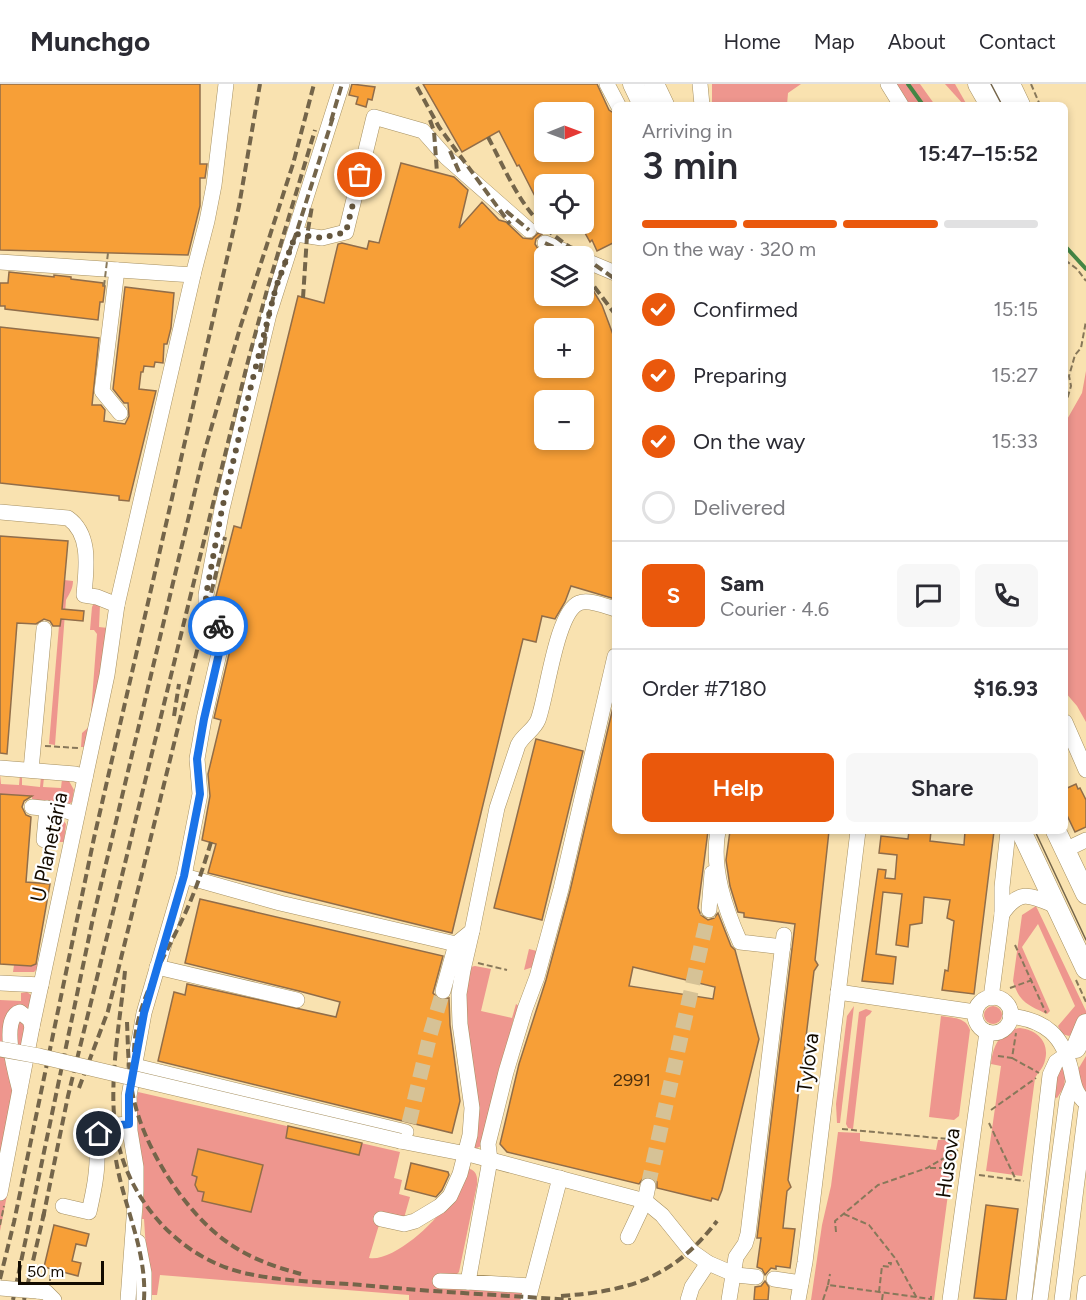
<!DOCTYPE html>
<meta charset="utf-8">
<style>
:root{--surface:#fff;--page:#f7f7f7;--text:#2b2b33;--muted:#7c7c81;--line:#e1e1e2;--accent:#ea580c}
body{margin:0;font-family:Figtree,sans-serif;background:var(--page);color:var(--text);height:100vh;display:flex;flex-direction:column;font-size:22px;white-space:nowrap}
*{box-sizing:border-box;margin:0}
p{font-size:20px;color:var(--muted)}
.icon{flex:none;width:33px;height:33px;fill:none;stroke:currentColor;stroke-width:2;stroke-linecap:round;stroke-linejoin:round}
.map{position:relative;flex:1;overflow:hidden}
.sheet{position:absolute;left:612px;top:18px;width:456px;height:732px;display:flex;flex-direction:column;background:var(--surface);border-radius:9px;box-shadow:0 3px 9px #0003}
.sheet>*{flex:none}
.needle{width:39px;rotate:89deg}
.tools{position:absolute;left:534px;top:18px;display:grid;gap:12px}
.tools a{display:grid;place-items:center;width:60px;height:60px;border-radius:9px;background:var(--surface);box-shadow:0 3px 9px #0003;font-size:30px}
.scale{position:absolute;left:18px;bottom:15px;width:86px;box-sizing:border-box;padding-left:6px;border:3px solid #130b00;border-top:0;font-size:16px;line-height:21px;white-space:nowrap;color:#130b00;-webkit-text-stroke:4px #fff;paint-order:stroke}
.pin{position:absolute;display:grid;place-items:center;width:51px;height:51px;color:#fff;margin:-26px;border:3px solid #fff;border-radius:50%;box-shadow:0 2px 6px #0007}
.courier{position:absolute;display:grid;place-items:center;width:60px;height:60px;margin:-30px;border:4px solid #1a73e8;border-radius:50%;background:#fff;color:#222;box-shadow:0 2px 8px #0007}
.summary em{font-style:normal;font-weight:600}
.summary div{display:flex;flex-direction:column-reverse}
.summary{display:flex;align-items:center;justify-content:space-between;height:102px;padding:0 30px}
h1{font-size:39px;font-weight:600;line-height:45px}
.bar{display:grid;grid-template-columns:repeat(4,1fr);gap:9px 6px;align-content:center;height:72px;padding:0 30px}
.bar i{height:8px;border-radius:4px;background:var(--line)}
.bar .selected{background:var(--accent)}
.bar p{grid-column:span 4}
.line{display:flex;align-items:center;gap:15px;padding:0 30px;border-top:2px solid var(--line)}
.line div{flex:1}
.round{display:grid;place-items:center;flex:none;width:63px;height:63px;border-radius:9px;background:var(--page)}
ol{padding:0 30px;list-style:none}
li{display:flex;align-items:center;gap:18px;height:66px}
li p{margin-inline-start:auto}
li .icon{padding:6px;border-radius:50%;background:var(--accent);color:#fff;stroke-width:4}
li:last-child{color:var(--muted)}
li i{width:33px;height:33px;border:3px solid var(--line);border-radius:50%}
.action{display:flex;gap:12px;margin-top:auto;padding:12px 30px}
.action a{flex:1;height:69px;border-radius:9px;background:var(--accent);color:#fff;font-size:24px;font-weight:600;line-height:69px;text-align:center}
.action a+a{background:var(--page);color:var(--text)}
header{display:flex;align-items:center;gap:36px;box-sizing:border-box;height:84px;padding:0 30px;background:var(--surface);border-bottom:2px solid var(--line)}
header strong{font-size:28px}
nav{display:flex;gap:33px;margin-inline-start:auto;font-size:21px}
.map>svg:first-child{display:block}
</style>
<header>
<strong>Munchgo</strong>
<nav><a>Home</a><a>Map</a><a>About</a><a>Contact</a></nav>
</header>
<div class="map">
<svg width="1086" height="1216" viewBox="0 0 1086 1216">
<rect width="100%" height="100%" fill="#f9e2b0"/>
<g fill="#ee968e">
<polygon points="712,0 801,0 788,9 787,21 712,21"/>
<polygon points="895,0 920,0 935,21 908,21"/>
<polygon points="945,0 955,0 967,21 964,21"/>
<polygon points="1086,287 1086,638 1077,622 1065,608 1065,339 1082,309"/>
<path d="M 64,496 L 73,497 C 73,505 69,510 66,516 L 55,661 L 49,660 L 59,542 L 60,542 Z"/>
<polygon points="94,519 100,521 99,543 108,544 100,598 86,663 81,663 82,649 90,642 97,550 94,546 90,546 92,523"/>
<polygon points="0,690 1,700 19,701 20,691 22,692 22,701 40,703 41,693 44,693 43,703 61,704 62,695 69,697 74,706 72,718 69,720 32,717 32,712 0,710"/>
<polygon points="59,731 66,740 64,758 58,758 59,735 53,732"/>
<path d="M 1036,822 L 1086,927 L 1086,938 L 1069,952 L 1062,950 L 1058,942 L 1075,922 L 1038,840 L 1022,863 L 1050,927 L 1047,930 C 1028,921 1019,918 1013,897 L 1022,831 Z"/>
<polygon points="529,865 537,867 533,883 524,886"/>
<polygon points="37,879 37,885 34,888 13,888 14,881 31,882"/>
<polygon points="475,882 491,885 481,927 512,934 516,920 519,922 517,932 514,933 484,1057 481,1062 473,1066 464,928 470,883"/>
<polygon points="27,908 44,921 0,1147 0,916 21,917 21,909"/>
<circle cx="993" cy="931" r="9"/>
<polygon points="854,922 840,1039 837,1039 836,1020 847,932"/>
<polygon points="866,925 872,927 870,930 866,933 853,1045 848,1044 846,1040 859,928"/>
<path d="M 941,932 C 953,934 966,933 970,946 L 959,1032 L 954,1036 L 929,1033 Z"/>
<path d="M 1020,944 C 1040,946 1052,962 1043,982 C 1041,986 1037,990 1035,994 L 1022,1092 L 986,1087 L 1001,982 L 991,980 C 993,961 1000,947 1020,944 Z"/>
<polygon points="1086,972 1086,1009 1079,1002 1077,987"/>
<polygon points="1062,983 1066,986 1064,1003 1057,1014 1054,1013 1058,984"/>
<path d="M 138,1008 L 400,1068 L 394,1094 L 402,1096 L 399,1110 L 410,1113 L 404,1134 L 382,1131 L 369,1174 C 392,1178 433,1141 445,1122 C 453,1110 459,1097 466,1084 C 476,1085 478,1092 477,1101 L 459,1188 L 457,1190 L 522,1206 L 524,1216 L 409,1216 L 409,1211 L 160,1191 L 157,1211 L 149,1211 L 144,1135 L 142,1135 C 143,1119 145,1103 143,1088 C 141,1061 132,1035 138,1008 Z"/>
<polygon points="838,1048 860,1049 860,1057 936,1066 938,1056 950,1056 953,1059 952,1080 934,1216 811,1216 822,1141 831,1102"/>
</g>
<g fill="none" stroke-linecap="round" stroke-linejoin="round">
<g stroke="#458645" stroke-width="4">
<polyline points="908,0 923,21"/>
<polyline points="1065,162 1086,185"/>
</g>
</g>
<g fill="#f79f37" stroke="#916d49" stroke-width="1.5" fill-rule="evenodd">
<polygon points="0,0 200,0 200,80 207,80 205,94 200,94 200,122 188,171 0,166"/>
<polygon points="352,0 375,3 372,16 368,15 366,23 356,20 358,13 349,11"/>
<path d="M 423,0 L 597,0 L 609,26 L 615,30 L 615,158 L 597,167 L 592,156 L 590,158 L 580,140 L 584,140 L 584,100 L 544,100 L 544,130 L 519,81 L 517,82 L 499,47 L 462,68 ZM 544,28 L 584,28 L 584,68 L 544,68 Z"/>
<path d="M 401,79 L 454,93 L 468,106 L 459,144 L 482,118 L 499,136 L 506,138 L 523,154 L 532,155 L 538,149 L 542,150 L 536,155 L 535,160 L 538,165 L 543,169 L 538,190 L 544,192 L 544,212 L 584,212 L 584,191 L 602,221 L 615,256 L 615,515 L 571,502 L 565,518 L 555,535 L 542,532 L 536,558 L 523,555 L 452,849 L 208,789 L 216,760 L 202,756 L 210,712 L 208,690 L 221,636 L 214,634 L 238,532 L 216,526 L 216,512 L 234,442 L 241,444 L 298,212 L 324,219 L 338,160 L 342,159 L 367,165 L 369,157 L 379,159 ZM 544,244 L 584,244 L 584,284 L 544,284 ZM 544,316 L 584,316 L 584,356 L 544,356 Z"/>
<polygon points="9,188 54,193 54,191 71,193 71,195 103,199 103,202 105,202 103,218 100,218 98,236 5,225 5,222 0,222 0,199 8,199"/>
<polygon points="125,203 174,209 171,244 167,260 164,260 163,279 155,278 154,283 144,282 143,288 141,288 139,305 156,307 129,417 119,416 119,412 0,399 0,243 99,254 92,321 101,321 105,326 104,337 125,340 129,332 128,319 124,319 113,305"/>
<polygon points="0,452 68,457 62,525 84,527 83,537 61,535 60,542 53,542 50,537 44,535 36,540 17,539 7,670 0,669"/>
<path d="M 615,615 L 615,747 L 708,747 L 698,824 L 701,831 L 708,836 L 714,834 L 718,829 L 731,862 L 735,866 L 759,955 L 722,1106 L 718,1116 L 712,1114 L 711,1117 L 657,1104 L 657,1098 L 650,1093 L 644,1093 L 639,1100 L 507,1068 L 500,1060 L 519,980 L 546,896 L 570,807 ZM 633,883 L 715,903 L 713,915 L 629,902 Z"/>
<polygon points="536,655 583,667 542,836 494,824"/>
<polygon points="1076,700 1078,705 1080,704 1086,716 1086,743 1075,748 1065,727 1065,705"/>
<polygon points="0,710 32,712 24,717 22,723 26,731 31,733 26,798 50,800 36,880 31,882 0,880"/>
<polygon points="730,747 829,747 815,876 818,881 814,887 802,986 805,993 800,997 788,1096 791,1103 787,1107 783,1144 795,1145 790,1184 776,1182 776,1185 771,1184 765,1191 762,1185 757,1183 761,1154 757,1154 795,840 744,833 744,829 738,828 730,802 726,776"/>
<polygon points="909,747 931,747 930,757 964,761 965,747 994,747 974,910 942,906 945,886 948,887 954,837 947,834 950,816 924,813 922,839 910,841 908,863 896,861 902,810 883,808 876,870 896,873 893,900 862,897 878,785 886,786 885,794 895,795 897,771 879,769 881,752 908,755"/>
<polygon points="200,815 443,872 433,909 440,916 449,914 450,941 460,1017 452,1049 158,977 174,908 185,911 187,900 336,933 340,918 299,907 185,879"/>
<polygon points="288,1042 362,1059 359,1071 286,1054"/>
<polygon points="198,1065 263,1081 251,1128 202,1117 204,1108 198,1107 195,1101 197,1093 192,1091"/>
<polygon points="411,1079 448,1088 449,1091 442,1106 436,1113 405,1105"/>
<polygon points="986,1121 1018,1125 1006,1216 974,1214"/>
<polygon points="54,1141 89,1150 86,1162 76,1160 72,1177 81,1179 78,1192 44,1183"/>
<polygon points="765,1197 769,1203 768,1216 754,1216 755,1203 761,1202"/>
</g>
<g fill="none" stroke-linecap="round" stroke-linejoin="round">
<g stroke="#d6c296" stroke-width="15" stroke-dasharray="15 8" stroke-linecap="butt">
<polyline points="409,1039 430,951 443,907"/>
<polyline points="648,1102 709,826"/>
</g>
<g stroke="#a69061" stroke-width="16">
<g id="minor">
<polyline points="607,0 618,21"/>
<polyline points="700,0 702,21"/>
<polyline points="888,0 901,21"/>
<polyline points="995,0 1006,21"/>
<polyline points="296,150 322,154 346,148 374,33 423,47 446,73 529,146"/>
<polyline points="545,159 576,172"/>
<polyline points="584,176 615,189"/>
<polyline points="0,178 193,191"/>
<polyline points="117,186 102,307 120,329"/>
<path d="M 0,428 L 68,434 C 92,451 86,485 84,511 L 97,513 L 117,521"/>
<polyline points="1065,638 1086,686"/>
<polyline points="0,684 75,690 85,693"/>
<polyline points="31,686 44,545"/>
<polyline points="32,723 63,726 77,730"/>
<path d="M 718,747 C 711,785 725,824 740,858 L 783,863"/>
<polyline points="44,756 47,724"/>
<polyline points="1065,766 1086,756"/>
<path d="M 184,792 L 280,819 L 456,860 L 472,847 L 497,724 L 518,661 C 523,651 534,646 538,636 C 547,613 556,528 579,519 C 588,515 605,522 615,525"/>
<polyline points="709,826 712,789"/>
<path d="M 1002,830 C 1020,804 1030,811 1056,822"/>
<polyline points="157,883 297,916"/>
<polyline points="0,899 41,901"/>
<polyline points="443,907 456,860"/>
<polyline points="838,908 975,928"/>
<circle cx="993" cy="931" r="18"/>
<polyline points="991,914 1002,830 1002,803 1008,747"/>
<path d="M 1010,932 C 1046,936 1063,952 1071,986 C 1074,1001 1075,1009 1086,1019"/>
<polyline points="32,943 107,591 117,521 194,187 207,137 214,101 226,0"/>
<polyline points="135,982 406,1048"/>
<polyline points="400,1057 472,1071 645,1117 662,1131 691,1167 708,1179 736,1191 756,1193"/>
<path d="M 0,1109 L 32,943 L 30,936 L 20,928 C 0,934 15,988 20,1007"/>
<path d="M 63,1122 L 89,1128 C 94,1106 98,1087 97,1065 C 97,1059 97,1052 102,1047 C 108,1040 121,1041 129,1040"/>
<polyline points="381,1135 404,1140 415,1137 440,1122 450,1112 460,1090 470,1051 472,1024 460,940 459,910 463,886 472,847"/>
<polyline points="628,1153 645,1117 648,1102"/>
<polyline points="138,1158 144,1189 144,1216"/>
<polyline points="774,1195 801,1199"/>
<polyline points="440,1197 468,1198"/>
<polyline points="531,1202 468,1198 490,1076 488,1060 506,988 525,925 537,893 561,805 615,572"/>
<polyline points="37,1207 46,1208 54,1216"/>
<polyline points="128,1216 136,1107 136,1083 130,1047 129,1012 144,929 184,792 200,710 197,675 204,635 223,552 220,545 206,530 206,511 222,425 269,230 342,0"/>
<polyline points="528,1216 560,1094"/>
<polyline points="688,1216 692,1203 708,1179"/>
<polyline points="729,1216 736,1173 745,1160 748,1150 784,851"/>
<polyline points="798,1216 805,1178 858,747"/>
<polyline points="950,1216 987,948"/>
<polyline points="1024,1216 1050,991 1056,978 1076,964"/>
<polyline points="1040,1216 1067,1015 1073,1000"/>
<polyline points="1062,1216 1086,1025"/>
<polyline points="1084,1216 1086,1199"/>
</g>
</g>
<g stroke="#a69061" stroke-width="21">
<g id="major">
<polyline points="633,0 643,21"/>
<polyline points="654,0 664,21"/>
<polyline points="978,0 990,21"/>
<polyline points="1010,0 1020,21"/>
<polyline points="1021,747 1086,885"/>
<polyline points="1056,747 1086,810"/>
<polyline points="1076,964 1086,940"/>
</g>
</g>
<g stroke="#88785a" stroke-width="2" stroke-dasharray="6 3" stroke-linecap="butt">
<polyline points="1031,0 1040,21"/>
<polyline points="1065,176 1077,185 1086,197"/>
<polyline points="1065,322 1071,302 1069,292 1075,271 1081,264 1086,237"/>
<polyline points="45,662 78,664"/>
<polyline points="1015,861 1046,929"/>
<polyline points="478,879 507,886"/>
<polyline points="1076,896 1086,918"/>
<polyline points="1010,904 1032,896"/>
<polyline points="998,972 1012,974 1016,949"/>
<polyline points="1012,974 1039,989"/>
<polyline points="991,1026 1036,994"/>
<polyline points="989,1039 1016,1096"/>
<polyline points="842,1045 959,1056"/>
<polyline points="930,1084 948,1084 956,1088"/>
<polyline points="979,1091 1024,1097"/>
<polyline points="844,1130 869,1141 895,1174 918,1216"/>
<polyline points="0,1141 4,1122"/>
<polyline points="836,1148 835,1137 878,1101 927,1084 958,1066"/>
<polyline points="50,1197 50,1190 58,1190"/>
<polyline points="828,1201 830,1190"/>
<polyline points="879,1208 882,1182 890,1183 891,1179 888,1179"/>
<polyline points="823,1216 828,1201 931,1215 931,1212"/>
<polyline points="882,1216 883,1209"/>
</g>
<use href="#minor" stroke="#fff" stroke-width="15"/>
<use href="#major" stroke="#fff" stroke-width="20"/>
<g stroke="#74654a" stroke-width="1.5">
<polyline points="991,0 1002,21"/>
<polyline points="1035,747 1086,856"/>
</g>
<g stroke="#74654a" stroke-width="4" stroke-dasharray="9 4.5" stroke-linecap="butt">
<polyline points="417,3 439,43 510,140"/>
<polyline points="430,36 434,47 437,89"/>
<polyline points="331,37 342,0"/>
<path d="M 488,53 C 504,83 518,118 542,141 C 555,153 569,163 583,172"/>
<polyline points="450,67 460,90"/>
<polyline points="506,127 529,146"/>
<polyline points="545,159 569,170"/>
<polyline points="584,173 615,195"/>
<polyline points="584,194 593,201 615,230"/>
<polyline points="303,214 307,152 312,122"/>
<polyline points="260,288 269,230 276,203 296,150 334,30"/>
<polyline points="174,632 179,600"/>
<path d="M 125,887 C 120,940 107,1002 117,1054 C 130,1120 183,1177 249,1190 C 286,1198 325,1198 362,1201 C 432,1208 502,1211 571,1216"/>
<path d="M 127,938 C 128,960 128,984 132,1006 C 140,1058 183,1127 227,1158 C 249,1174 275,1183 301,1190"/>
<path d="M 134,968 C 135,920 162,878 182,836 C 194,811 203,785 211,758"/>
<polyline points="79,1004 108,927 225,453"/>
<path d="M 116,1076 C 124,1124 147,1166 144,1216"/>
<polyline points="43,1134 68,1012 247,281 267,206 315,46"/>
<polyline points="0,1195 14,1138 94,754 239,122 260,0"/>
<path d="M 561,1212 C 630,1207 673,1194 717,1137"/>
<polyline points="13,1216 93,834 204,369 240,244 293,80 314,0"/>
<polyline points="24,1216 45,1125"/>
</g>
<g stroke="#a69061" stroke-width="16" stroke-linecap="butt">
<g id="minor-bridge">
<polyline points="0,965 39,972 400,1057"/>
<polyline points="0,1204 37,1207"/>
</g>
</g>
<polyline stroke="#88785a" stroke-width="2" stroke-dasharray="6 3" stroke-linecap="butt" points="104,202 108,169"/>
<use href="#minor-bridge" stroke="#fff" stroke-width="15"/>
</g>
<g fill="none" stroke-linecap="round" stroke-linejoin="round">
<polyline stroke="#64563e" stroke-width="6" stroke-dasharray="0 10.8" points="218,542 206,530 206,511 222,425 251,302 276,203 296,150 322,154 346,148 360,91"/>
<path stroke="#1a73e8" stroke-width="8" d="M 99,1050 C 106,1040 118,1042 129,1040 L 129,1011 L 144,929 L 184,792 L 200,710 L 197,675 L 204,635 L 223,552 L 218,542"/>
</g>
<g text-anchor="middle" stroke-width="4.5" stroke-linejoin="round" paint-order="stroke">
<g font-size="18" fill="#4c300e">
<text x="632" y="1002">2991</text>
</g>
<g font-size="21" fill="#130b00" stroke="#fff">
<text transform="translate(49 763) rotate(-78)" y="7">U Planetária</text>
<text transform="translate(808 979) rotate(-83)" y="7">Tylova</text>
<text transform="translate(948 1079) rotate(-82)" y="7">Husova</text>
</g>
</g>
</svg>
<div class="tools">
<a><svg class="needle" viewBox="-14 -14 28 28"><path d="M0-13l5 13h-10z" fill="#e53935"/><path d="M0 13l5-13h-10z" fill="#7c7c81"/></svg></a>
<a><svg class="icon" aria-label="locate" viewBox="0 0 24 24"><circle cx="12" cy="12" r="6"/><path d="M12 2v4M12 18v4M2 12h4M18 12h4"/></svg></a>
<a><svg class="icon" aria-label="layers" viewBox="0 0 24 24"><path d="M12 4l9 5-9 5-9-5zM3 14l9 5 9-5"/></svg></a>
<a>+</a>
<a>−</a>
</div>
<div class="scale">50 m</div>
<div class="pin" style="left:360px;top:91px;background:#ea580c"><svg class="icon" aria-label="bag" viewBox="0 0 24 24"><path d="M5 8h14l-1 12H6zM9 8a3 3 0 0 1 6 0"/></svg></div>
<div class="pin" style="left:99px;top:1050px;background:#1f2937"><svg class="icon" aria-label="home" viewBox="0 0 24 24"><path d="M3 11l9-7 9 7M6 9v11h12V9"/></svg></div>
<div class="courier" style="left:218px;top:542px"><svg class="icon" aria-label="bike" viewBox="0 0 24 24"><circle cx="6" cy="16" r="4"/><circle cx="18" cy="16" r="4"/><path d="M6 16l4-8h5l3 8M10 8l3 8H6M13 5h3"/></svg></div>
<section class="sheet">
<div class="summary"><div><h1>3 min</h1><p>Arriving in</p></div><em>15:47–15:52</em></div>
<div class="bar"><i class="selected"></i><i class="selected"></i><i class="selected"></i><i></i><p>On the way · 320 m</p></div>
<ol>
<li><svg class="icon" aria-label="check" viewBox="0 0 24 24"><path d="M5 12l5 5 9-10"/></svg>Confirmed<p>15:15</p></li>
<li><svg class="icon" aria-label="check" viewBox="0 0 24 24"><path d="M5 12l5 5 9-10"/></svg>Preparing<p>15:27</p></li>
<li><svg class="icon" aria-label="check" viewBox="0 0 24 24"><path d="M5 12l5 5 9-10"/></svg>On the way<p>15:33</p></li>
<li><i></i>Delivered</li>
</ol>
<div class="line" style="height:108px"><b class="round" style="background:var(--accent);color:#fff">S</b><div><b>Sam</b><p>Courier · 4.6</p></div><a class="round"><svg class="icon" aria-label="chat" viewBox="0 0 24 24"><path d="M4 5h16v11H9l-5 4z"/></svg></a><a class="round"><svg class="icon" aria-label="phone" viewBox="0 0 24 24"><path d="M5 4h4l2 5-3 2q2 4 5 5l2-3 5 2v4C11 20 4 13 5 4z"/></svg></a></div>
<div class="line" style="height:78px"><div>Order #7180</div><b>$16.93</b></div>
<div class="action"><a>Help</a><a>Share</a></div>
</section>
</div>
